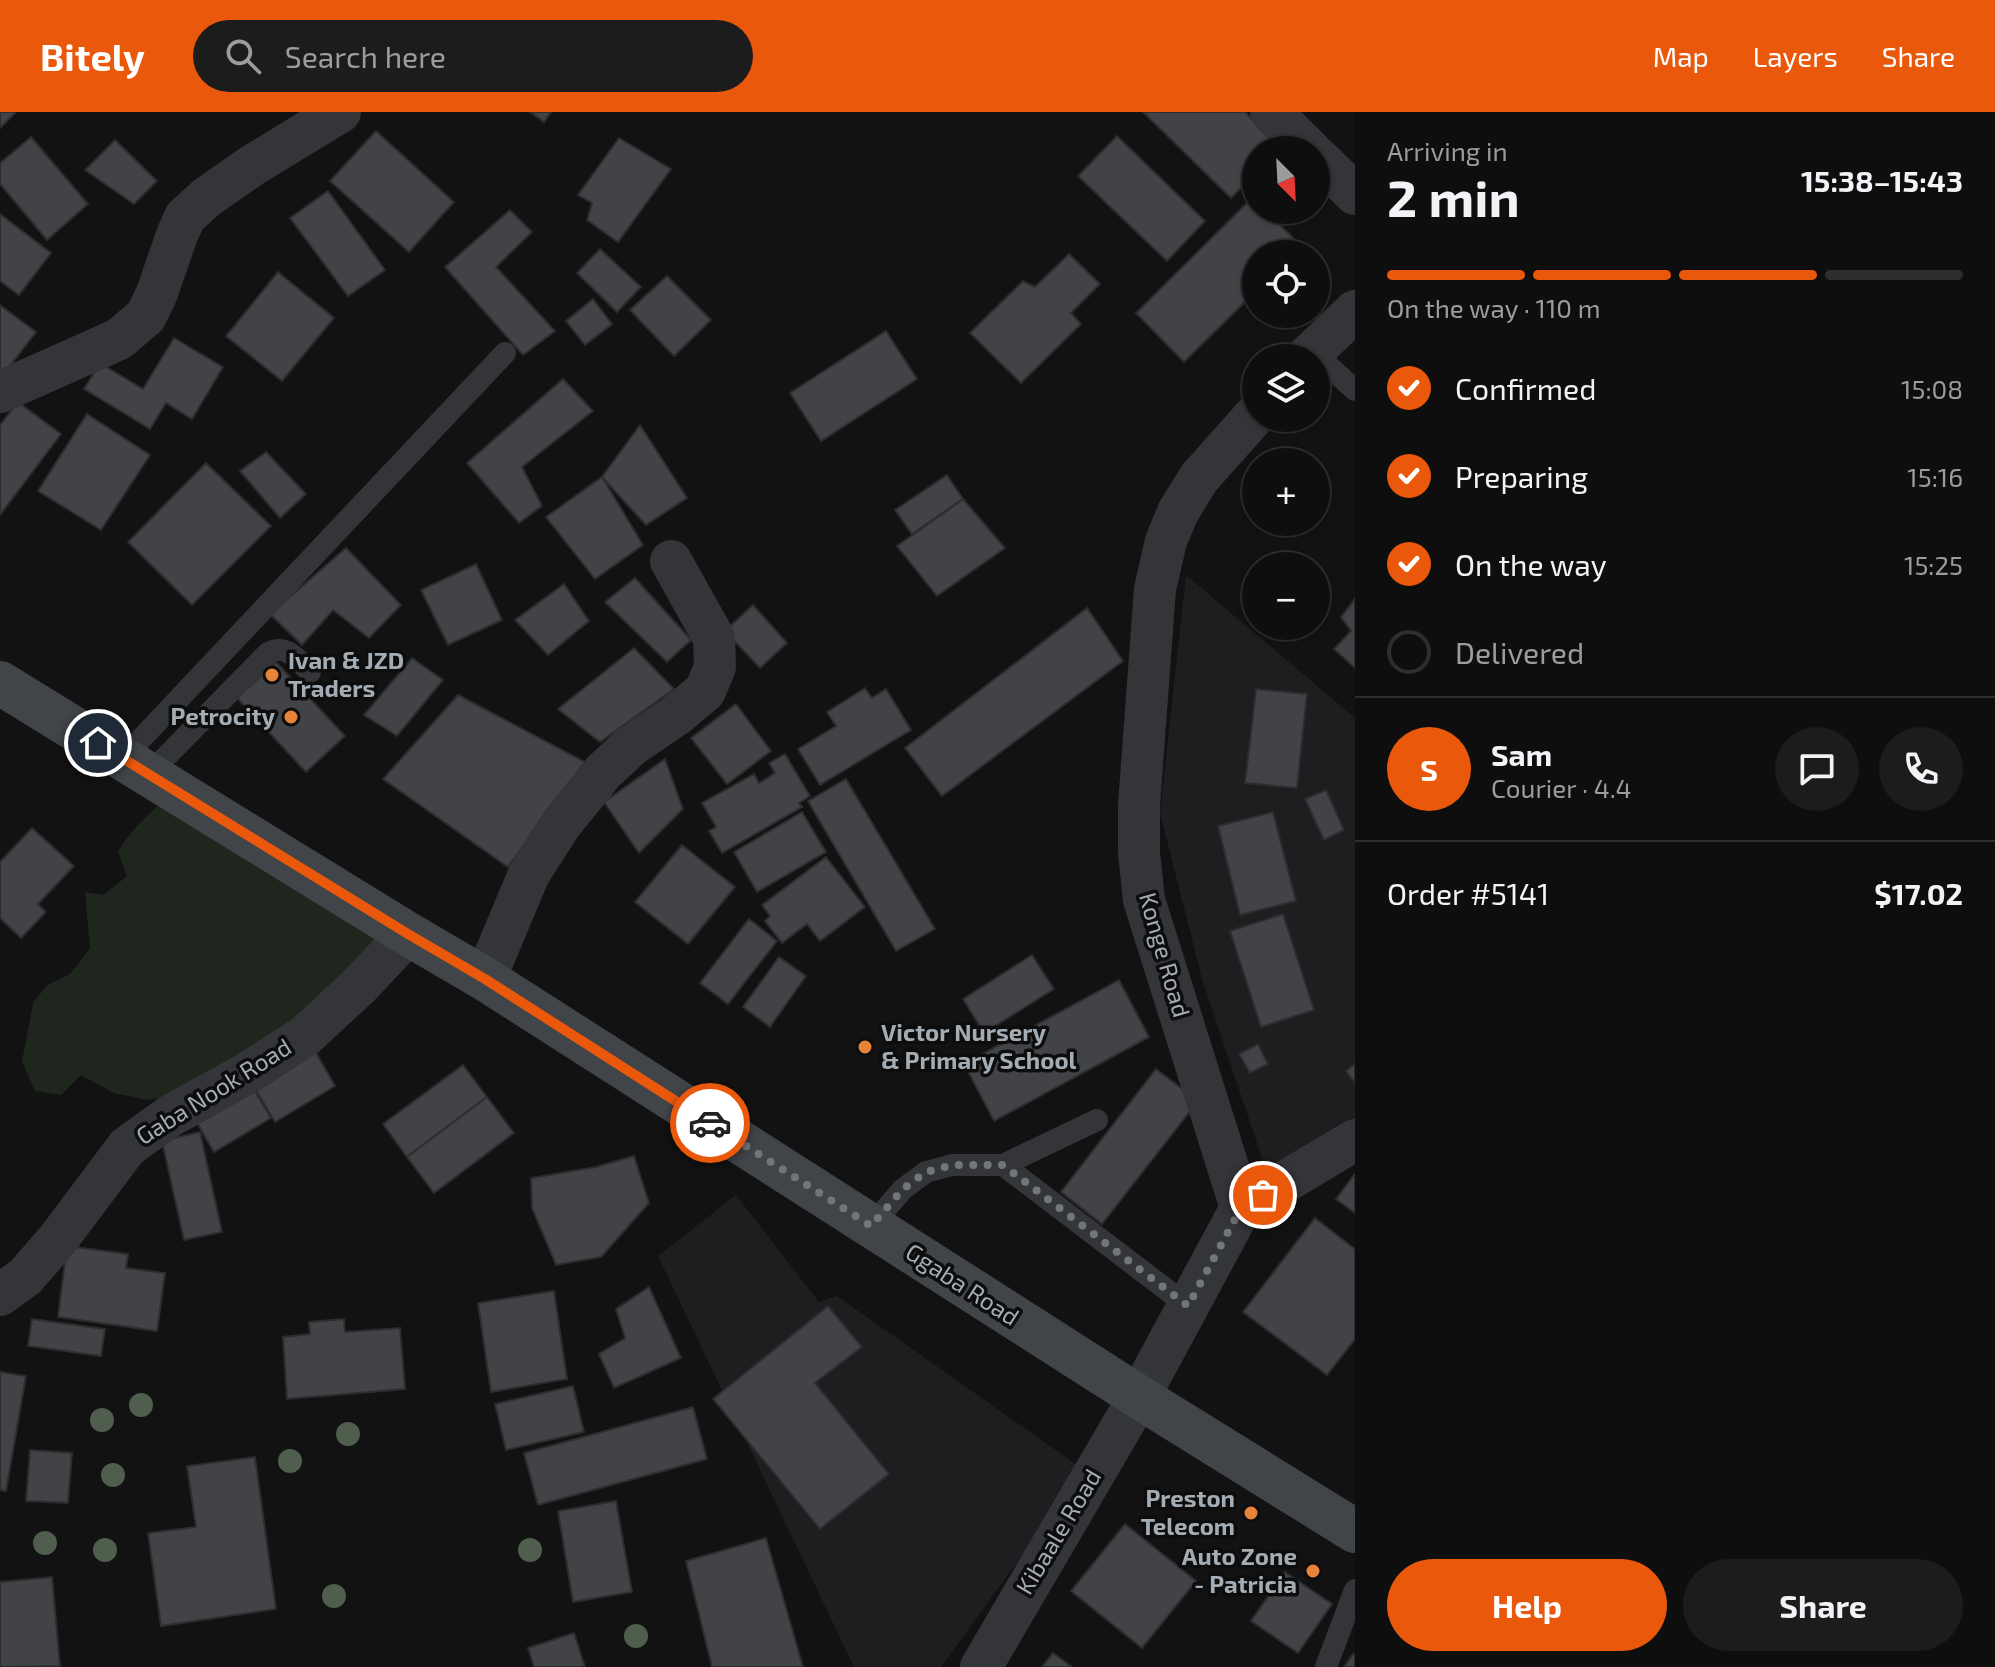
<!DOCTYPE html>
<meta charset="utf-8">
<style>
:root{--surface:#0e0e0e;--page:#1c1c1c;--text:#f1f3f6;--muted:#9b9c9e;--line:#2e2e2e;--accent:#ea580c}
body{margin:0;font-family:"Exo 2",sans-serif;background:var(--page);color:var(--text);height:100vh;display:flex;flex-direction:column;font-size:30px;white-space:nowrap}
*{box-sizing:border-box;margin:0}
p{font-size:26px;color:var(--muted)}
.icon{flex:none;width:44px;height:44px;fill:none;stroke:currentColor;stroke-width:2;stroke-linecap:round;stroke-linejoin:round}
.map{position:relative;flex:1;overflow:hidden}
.panel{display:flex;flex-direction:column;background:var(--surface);width:640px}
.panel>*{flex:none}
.needle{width:52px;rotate:156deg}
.buttons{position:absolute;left:1242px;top:24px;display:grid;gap:16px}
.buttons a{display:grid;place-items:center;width:88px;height:88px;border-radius:50%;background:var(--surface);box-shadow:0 2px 6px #0004,0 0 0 2px var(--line);font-size:40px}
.pin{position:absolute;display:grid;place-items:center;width:68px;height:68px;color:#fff;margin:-34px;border:4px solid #fff;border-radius:50%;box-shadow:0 2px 8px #0007}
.courier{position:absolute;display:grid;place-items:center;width:80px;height:80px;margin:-40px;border:6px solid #ea580c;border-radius:50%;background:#fff;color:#222;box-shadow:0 2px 10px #0007}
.headline em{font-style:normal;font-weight:700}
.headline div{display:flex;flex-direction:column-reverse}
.headline{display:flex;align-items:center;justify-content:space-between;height:136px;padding:0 32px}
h1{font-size:52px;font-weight:700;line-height:60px}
.bar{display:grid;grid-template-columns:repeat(4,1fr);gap:12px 8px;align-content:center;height:96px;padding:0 32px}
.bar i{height:10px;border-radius:6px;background:var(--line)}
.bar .active{background:var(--accent)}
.bar p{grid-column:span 4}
.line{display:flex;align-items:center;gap:20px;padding:0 32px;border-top:2px solid var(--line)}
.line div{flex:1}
.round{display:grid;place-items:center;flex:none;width:84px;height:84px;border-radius:42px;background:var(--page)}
ol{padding:0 32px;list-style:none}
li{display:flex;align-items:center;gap:24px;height:88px}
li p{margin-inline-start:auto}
li .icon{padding:8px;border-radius:50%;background:var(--accent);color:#fff;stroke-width:4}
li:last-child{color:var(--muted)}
li i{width:44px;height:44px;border:4px solid var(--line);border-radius:50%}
.primary-button{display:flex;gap:16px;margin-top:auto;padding:16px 32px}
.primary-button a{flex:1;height:92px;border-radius:48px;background:var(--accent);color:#fff;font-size:32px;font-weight:700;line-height:92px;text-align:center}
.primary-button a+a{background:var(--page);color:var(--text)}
header{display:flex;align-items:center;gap:48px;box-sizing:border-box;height:112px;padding:0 40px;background:var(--accent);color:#fff}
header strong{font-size:38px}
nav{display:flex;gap:44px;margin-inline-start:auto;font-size:28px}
.search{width:560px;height:72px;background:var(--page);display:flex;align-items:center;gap:20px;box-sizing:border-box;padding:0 28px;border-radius:44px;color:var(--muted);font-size:30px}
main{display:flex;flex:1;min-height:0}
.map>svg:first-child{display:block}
</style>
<header>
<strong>Bitely</strong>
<div class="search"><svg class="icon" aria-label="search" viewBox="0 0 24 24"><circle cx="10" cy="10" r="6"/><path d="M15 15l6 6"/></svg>Search here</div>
<nav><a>Map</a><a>Layers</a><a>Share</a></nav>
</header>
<main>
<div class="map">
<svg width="1355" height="1555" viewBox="0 0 1355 1555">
<rect width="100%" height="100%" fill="#121213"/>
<g fill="#1e1e20">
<polygon points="1186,463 1355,606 1355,1018 1270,1070 1202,867 1160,701"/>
<polygon points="736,1083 819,1190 837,1184 1084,1358 941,1555 854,1555 658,1144"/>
</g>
<path fill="#1f261e" d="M 166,685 L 381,819 L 368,848 L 311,897 L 189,980 L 147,988 L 114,981 L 81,963 L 61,983 L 35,979 L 22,950 L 33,891 L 47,873 L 70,862 L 90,836 L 85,780 L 103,783 L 127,764 L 118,740 C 129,718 150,703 166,685 Z"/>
<g fill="#414346" stroke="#2c2d2f" stroke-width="2">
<polygon points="0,0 16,0 0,16"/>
<polygon points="530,0 551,0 544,10"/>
<polygon points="1143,0 1245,0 1281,35 1278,38 1256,38 1256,61 1231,86"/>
<polygon points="376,19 454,90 409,140 330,69"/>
<polygon points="1117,24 1205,109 1167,149 1078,64"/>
<polygon points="31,25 88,92 47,128 0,72 0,51"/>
<polygon points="619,26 671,57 618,130 587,108 592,91 578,83"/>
<polygon points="115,28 157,69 134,92 85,58"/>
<polygon points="328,79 385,158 348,184 290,106"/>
<polygon points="1253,85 1256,88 1256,98 1266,98 1301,134 1293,142 1256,142 1256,179 1184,250 1136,201"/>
<polygon points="510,98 532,120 496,155 555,219 523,243 445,155"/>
<polygon points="0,102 51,141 19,183 0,169"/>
<polygon points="600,137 641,175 617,200 577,161"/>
<polygon points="1069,142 1100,172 1071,201 1081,212 1021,271 970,221 1023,169 1035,175"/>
<polygon points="278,160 334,206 282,269 226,224"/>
<polygon points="667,164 711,208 674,244 630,198"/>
<polygon points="593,187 612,212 585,233 566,209"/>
<polygon points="0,193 36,220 0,267"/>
<polygon points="886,219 917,267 821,329 790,281"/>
<polygon points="174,226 223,255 192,307 166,291 150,317 84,277 100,251 143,277"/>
<polygon points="563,267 593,299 522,355 542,394 519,411 467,351"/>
<polygon points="18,290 61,322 0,403 0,313"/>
<polygon points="87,302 150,343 101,418 38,379"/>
<polygon points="640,313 687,386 646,413 602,365"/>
<polygon points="266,340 306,382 280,406 240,359"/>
<polygon points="206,351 271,414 192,493 128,430"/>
<polygon points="947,363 963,387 912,422 895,398"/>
<polygon points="602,365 643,433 595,467 546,405"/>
<polygon points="963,387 1005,436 937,484 897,434"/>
<polygon points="346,436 401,493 369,526 333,498 302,533 270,502"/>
<polygon points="476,452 502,508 448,533 421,478"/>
<polygon points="635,466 691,528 667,550 605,490"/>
<polygon points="564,472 589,509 548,543 515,508"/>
<polygon points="1355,487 1355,556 1334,537 1351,519 1341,505"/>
<polygon points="753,493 787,531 760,556 725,519"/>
<polygon points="1087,496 1123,549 942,684 905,636"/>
<polygon points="634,536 674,577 600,630 558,597"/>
<polygon points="412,546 443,568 397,624 364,603"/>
<polygon points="276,550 345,624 306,660 237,586"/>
<polygon points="865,576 872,586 886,577 911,618 820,673 798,637 836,614 827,600"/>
<polygon points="1256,577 1307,582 1297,676 1245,671"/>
<polygon points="458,583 585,650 508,755 383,667"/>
<polygon points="736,592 771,639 727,672 691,626"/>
<polygon points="785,642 810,684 799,691 802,695 722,741 709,719 716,715 702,691 754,662 759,671 775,661 769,651"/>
<polygon points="665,647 683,697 639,741 604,690"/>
<polygon points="846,667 935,817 896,839 808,689"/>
<polygon points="1326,678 1344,718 1324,728 1305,687"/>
<polygon points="802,700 826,740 757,780 734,740"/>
<polygon points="1273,700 1296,789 1240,803 1218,714"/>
<polygon points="32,716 74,754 38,792 46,800 21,826 0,806 0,750"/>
<polygon points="682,733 735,775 688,832 635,790"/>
<polygon points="826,745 865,795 820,829 807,812 782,831 765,809 770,804 762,793"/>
<polygon points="1283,802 1314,898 1261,915 1230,819"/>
<polygon points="749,807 777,829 728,892 700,871"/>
<polygon points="1032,843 1054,877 984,921 963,887"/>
<polygon points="779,845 806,864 770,915 743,895"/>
<polygon points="1119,868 1149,925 994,1009 964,952"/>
<polygon points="1258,932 1268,952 1250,961 1239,942"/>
<polygon points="315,939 335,974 275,1010 254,975"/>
<polygon points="1355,952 1355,971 1346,959"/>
<polygon points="463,953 487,985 407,1045 383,1012"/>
<polygon points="1156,957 1198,989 1102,1112 1061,1080"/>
<polygon points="253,976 271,1006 214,1040 196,1009"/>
<polygon points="487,985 514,1021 434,1081 407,1045"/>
<polygon points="200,1020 222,1120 184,1128 162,1029"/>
<polygon points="634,1044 649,1091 601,1145 556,1153 532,1096 531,1066 596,1055"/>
<polygon points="1354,1063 1355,1064 1355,1101 1336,1087"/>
<polygon points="1315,1106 1355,1137 1355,1227 1327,1263 1243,1200"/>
<polygon points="67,1134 128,1142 126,1156 165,1161 157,1219 58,1205"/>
<polygon points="649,1175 681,1246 614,1276 599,1242 625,1226 616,1197"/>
<polygon points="554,1179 567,1267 491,1280 478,1191"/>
<polygon points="828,1194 862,1235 815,1271 889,1362 820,1417 713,1287"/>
<polygon points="32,1207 105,1217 101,1244 28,1234"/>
<polygon points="344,1207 345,1220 400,1216 405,1277 287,1287 283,1225 310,1222 309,1210"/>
<polygon points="0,1260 26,1264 6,1379 0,1378"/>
<polygon points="573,1274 584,1320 506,1338 495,1292"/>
<polygon points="693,1295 707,1347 538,1393 524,1341"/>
<polygon points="30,1338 72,1341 68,1391 26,1389"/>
<polygon points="255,1345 276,1497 161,1514 148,1421 196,1415 187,1354"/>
<polygon points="616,1389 632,1480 573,1490 558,1399"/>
<polygon points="1125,1412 1196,1469 1142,1536 1071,1479"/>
<polygon points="766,1426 803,1555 712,1555 686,1449"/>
<polygon points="1285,1460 1332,1492 1298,1541 1251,1509"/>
<polygon points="52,1465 60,1554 0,1555 0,1470"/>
<polygon points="574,1521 585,1555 534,1555 528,1536"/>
<polygon points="1053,1541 1072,1555 1042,1555"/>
<polygon points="1353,1542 1355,1543 1355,1555 1344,1555"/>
</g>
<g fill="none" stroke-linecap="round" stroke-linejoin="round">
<g stroke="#333538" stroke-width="22">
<polyline points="1312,239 1355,278"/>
<polyline points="123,646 505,241"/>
<path d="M 149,662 L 268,541 C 287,531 298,548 310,560"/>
<polyline points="1003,1053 1097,1008"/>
<polyline points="871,1114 903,1077 926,1060 952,1053 1003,1053 1188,1194"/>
<polyline points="1326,1555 1355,1478"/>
</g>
<g stroke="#333538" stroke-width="42">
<polyline points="1271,0 1310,38"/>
<polyline points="1316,44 1355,82"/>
<polyline points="1306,246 1355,199"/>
<polyline points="0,280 119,227 146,204 157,181 177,123 185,105 207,85 253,53 340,0"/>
<polyline points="485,867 529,762 561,712 603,660 631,634 675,604 705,579 715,555 714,526 671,449"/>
<polyline points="1241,1096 1355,1028"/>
<polyline points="0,1183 25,1165 58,1127 127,1035 170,1004 246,962 305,924 359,874 408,822"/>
<polyline points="981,1555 1139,1285 1241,1096 1144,788 1139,741 1139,693 1155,477 1166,429 1178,400 1199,366 1256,302"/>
</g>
<polyline stroke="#414448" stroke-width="44" points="0,571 408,822 485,867 1139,1285 1355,1419"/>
</g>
<g fill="#4f5e4d">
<circle cx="141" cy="1293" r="12"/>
<circle cx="102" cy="1308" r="12"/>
<circle cx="348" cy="1322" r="12"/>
<circle cx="290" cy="1349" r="12"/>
<circle cx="113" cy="1363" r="12"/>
<circle cx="45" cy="1431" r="12"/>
<circle cx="105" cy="1438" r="12"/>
<circle cx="530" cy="1438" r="12"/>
<circle cx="334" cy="1484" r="12"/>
<circle cx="636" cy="1524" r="12"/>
</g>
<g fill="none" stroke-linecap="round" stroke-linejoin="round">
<polyline stroke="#71767b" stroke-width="8" stroke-dasharray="0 14.4" points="710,1011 871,1114 903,1077 926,1060 952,1053 1003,1053 1188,1194 1241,1096 1263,1083"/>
<polyline stroke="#ea580c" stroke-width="10" points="98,631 408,822 485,867 710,1011"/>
</g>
<g fill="#e78437" stroke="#0d0d0e" stroke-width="3">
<circle cx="272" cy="563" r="8"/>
<circle cx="291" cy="605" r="8"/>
<circle cx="865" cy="935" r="8"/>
<circle cx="1251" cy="1401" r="8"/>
<circle cx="1313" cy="1459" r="8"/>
</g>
<g text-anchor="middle" stroke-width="7" stroke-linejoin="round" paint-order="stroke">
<g font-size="24" font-weight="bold" fill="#a4acb3" stroke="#0d0d0e" text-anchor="end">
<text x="288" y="557" text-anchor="start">Ivan &amp; JZD<tspan x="288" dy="28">Traders</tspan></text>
<text x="275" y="613">Petrocity</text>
<text x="881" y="929" text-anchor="start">Victor Nursery<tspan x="881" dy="28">&amp; Primary School</tspan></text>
<text x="1235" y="1395">Preston<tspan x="1235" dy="28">Telecom</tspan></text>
<text x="1297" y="1453">Auto Zone<tspan x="1297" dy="28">- Patricia</tspan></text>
</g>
<g font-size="24" fill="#a4acb3" stroke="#0d0d0e">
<text transform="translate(1164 843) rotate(74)" y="8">Konge Road</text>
<text transform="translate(214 980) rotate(-32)" y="8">Gaba Nook Road</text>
<text transform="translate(962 1173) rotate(33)" y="8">Ggaba Road</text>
<text transform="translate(1059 1420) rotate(-59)" y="8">Kibaale Road</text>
</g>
</g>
</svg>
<div class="buttons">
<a><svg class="needle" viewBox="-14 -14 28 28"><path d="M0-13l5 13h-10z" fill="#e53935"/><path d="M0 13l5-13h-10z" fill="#9b9c9e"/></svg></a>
<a><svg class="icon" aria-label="locate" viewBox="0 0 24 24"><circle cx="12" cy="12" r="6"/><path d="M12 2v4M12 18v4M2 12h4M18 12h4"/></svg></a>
<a><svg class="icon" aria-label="layers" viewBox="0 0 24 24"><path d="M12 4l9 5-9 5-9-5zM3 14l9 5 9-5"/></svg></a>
<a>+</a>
<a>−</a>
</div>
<div class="pin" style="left:1263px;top:1083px;background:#ea580c"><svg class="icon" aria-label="bag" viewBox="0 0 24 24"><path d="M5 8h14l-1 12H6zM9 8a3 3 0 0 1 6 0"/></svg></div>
<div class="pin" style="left:98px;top:631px;background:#1f2937"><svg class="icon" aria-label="home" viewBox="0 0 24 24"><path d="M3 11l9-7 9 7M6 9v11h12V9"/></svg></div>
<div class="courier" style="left:710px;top:1011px"><svg class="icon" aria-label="car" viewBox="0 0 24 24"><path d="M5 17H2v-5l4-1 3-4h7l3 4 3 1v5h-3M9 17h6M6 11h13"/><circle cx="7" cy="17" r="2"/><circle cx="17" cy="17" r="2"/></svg></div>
</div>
<section class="panel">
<div class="headline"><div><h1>2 min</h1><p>Arriving in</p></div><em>15:38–15:43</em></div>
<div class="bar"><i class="active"></i><i class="active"></i><i class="active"></i><i></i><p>On the way · 110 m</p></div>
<ol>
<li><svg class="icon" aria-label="check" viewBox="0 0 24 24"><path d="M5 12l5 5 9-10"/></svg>Confirmed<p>15:08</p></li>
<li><svg class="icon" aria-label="check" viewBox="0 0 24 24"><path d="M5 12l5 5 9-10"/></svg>Preparing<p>15:16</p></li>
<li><svg class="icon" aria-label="check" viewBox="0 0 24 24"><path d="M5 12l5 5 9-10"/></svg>On the way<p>15:25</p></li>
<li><i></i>Delivered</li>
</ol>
<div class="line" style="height:144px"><b class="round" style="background:var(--accent);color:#fff">S</b><div><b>Sam</b><p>Courier · 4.4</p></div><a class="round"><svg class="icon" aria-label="chat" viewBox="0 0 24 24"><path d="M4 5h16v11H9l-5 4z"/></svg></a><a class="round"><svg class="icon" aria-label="phone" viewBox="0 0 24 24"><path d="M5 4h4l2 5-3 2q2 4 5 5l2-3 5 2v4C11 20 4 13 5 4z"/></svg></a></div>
<div class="line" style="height:104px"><div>Order #5141</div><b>$17.02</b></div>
<div class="primary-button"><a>Help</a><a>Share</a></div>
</section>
</main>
